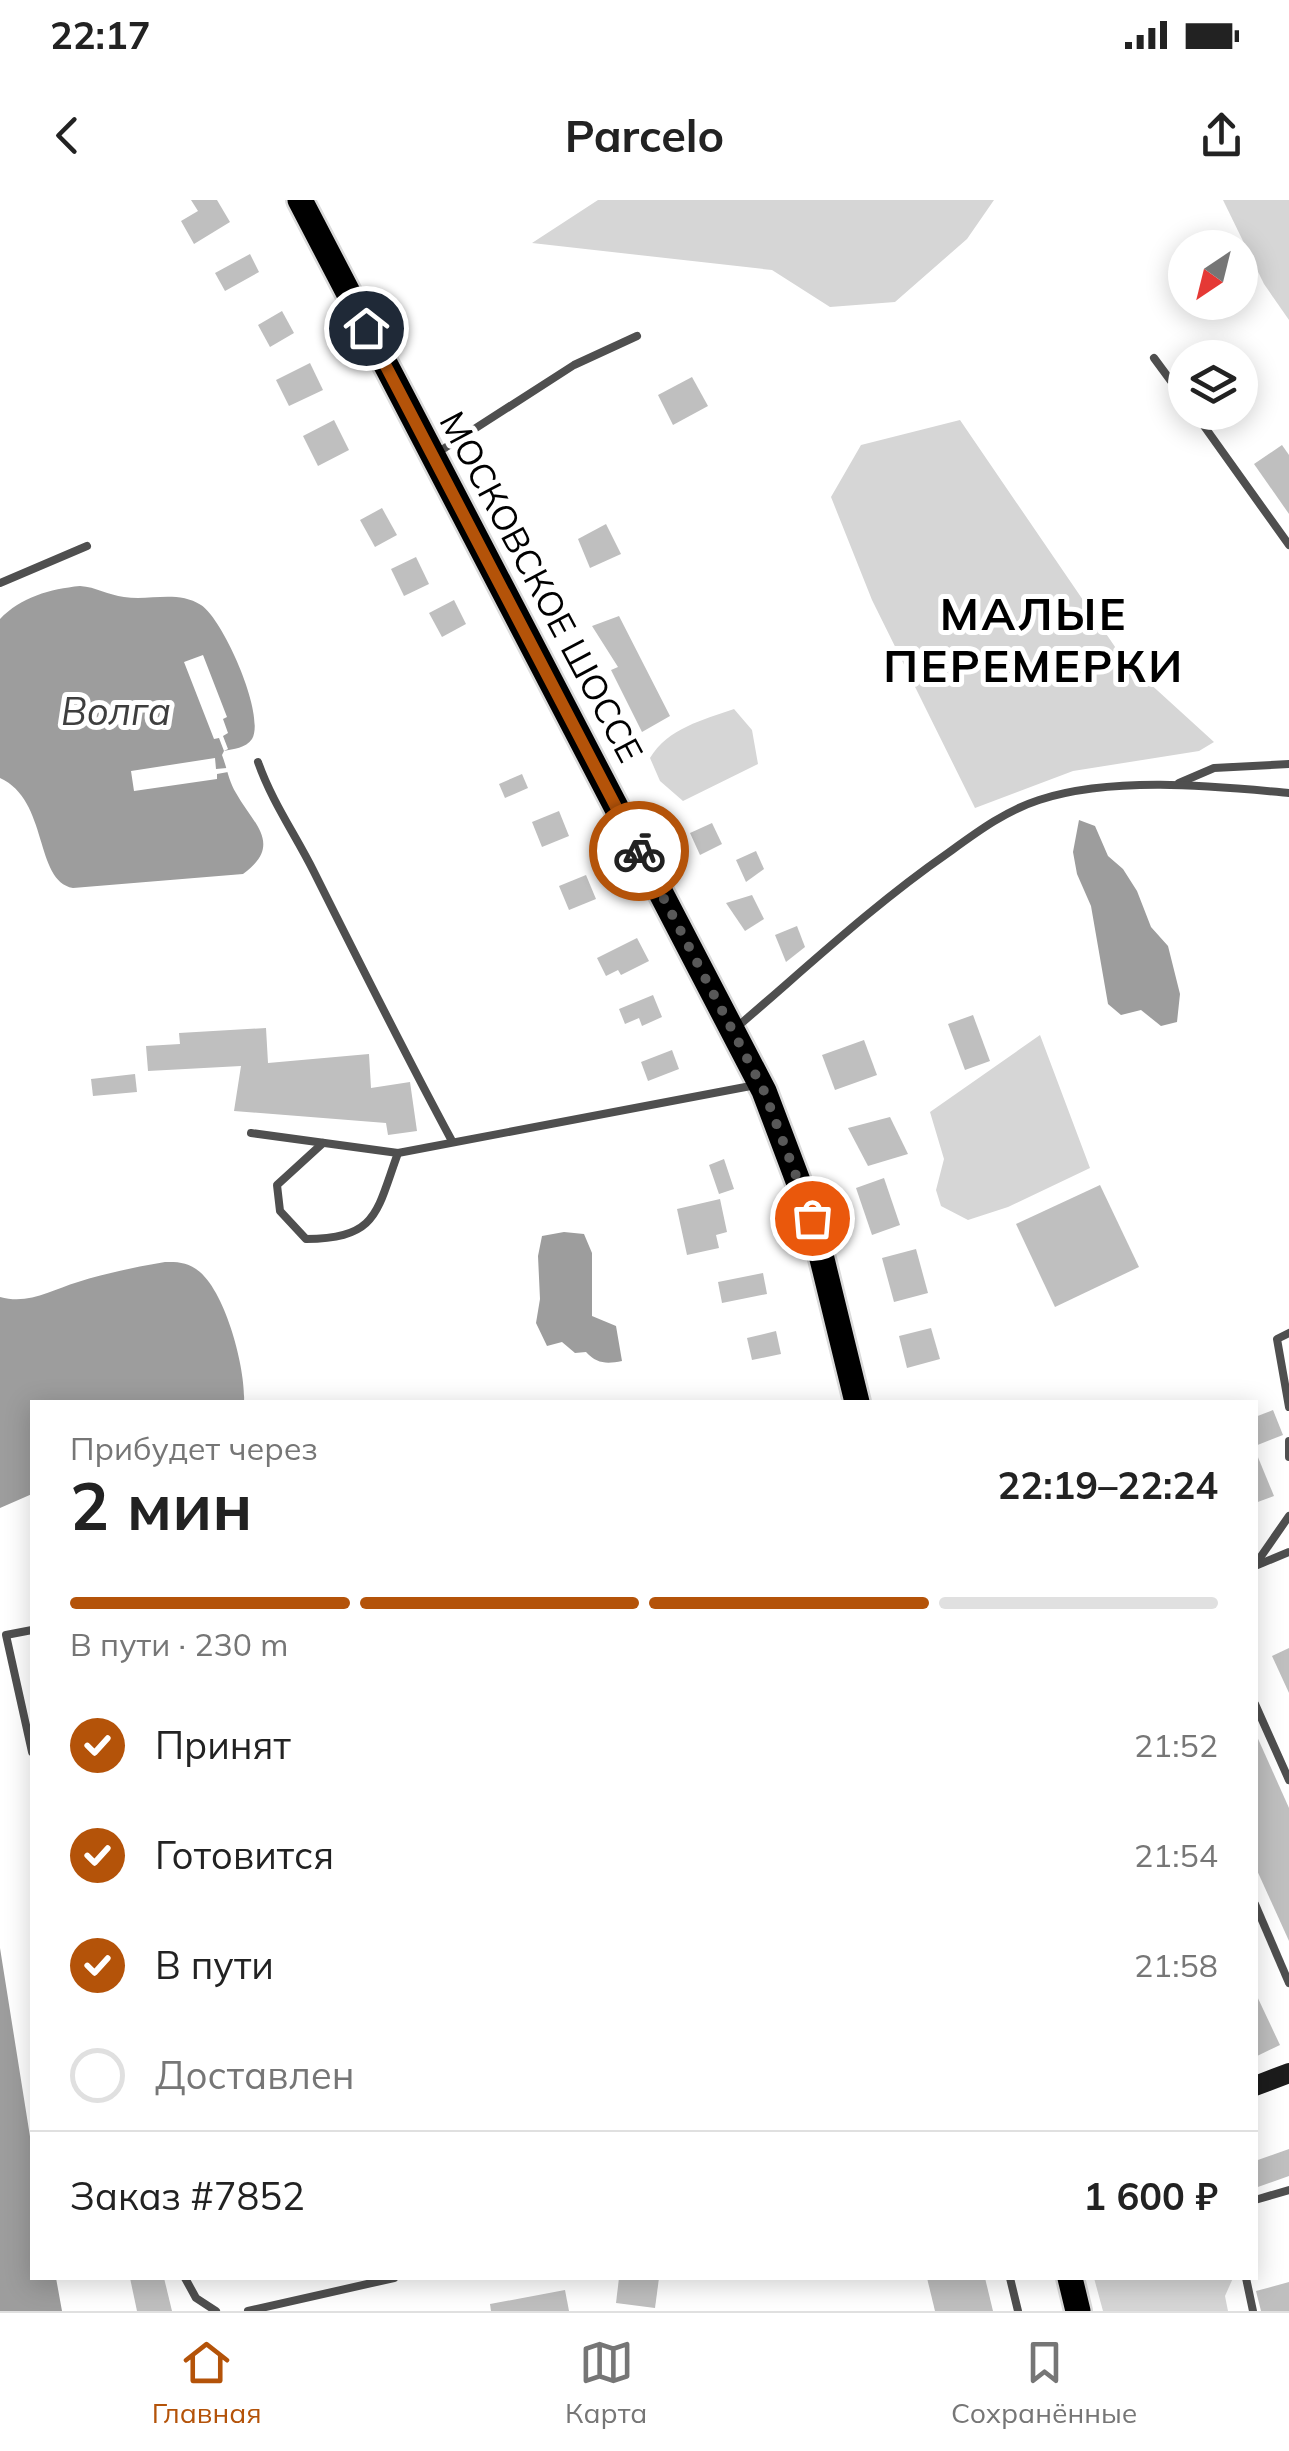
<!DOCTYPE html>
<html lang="ru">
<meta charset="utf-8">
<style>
:root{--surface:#fff;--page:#f2f2f2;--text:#222;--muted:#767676;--line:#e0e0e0;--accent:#b45309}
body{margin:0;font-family:Mulish,sans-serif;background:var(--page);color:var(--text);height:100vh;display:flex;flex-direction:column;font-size:38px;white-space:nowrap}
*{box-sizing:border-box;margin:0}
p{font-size:32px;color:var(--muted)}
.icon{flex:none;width:55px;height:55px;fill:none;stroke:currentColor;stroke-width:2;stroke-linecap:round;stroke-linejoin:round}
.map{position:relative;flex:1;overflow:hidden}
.drawer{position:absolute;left:30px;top:1200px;width:1228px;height:880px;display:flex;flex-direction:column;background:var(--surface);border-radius:0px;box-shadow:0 5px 25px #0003}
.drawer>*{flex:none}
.needle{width:65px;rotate:215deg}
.tools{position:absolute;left:1168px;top:30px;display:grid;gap:20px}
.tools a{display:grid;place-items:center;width:90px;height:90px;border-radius:50%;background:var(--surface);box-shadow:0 5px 25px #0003;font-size:50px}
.pin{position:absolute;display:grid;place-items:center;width:85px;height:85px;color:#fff;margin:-42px;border:5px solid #fff;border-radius:50%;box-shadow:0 2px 10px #0007}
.courier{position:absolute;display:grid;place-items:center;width:100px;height:100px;margin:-50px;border:8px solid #b45309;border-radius:50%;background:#fff;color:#222;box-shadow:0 2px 12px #0007}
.summary em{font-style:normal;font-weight:700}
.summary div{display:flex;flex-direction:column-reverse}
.summary{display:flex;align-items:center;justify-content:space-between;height:170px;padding:0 40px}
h1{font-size:65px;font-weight:700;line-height:75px}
.bar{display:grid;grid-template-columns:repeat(4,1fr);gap:15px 10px;align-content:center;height:120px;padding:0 40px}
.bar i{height:12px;border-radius:8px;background:var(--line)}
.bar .current{background:var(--accent)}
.bar p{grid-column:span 4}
.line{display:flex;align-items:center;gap:25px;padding:0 40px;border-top:2px solid var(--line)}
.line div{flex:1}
ol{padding:0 40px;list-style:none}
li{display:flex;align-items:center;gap:30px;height:110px}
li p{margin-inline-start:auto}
li .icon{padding:10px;border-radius:50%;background:var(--accent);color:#fff;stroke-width:4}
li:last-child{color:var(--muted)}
li i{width:55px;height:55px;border:5px solid var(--line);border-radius:50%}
.status{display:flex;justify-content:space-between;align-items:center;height:70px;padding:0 50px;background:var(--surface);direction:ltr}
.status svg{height:28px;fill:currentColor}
header{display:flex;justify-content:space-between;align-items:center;height:130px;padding:0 40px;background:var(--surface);font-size:45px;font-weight:700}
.menu{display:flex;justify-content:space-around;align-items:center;height:140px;border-top:2px solid var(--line);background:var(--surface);font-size:28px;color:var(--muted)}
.menu a{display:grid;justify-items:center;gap:5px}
.menu .current{color:var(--accent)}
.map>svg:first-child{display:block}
</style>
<div class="status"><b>22:17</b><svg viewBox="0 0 49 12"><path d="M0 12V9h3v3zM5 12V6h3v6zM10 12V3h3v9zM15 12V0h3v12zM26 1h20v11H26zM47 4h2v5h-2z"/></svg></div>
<header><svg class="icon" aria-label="back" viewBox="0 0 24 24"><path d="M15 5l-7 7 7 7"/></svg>Parcelo<svg class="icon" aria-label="share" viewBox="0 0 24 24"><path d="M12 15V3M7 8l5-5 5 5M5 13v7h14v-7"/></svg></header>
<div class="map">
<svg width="1289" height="2111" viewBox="0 0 1289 2111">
<rect width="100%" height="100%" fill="#fff"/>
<g fill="#d6d6d6">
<polygon points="598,0 994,0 967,39 895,102 830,107 772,70 532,43"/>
<polygon points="1223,0 1289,0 1289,120 1264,84"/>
<polygon points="960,220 1124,460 1214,542 1199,551 1073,571 975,608 872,400 831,297 861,245"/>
<path d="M 734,509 L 752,530 L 758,564 L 683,601 L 660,581 L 650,558 C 668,528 703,520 734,509 Z"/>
<polygon points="1040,835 1090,968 1008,1007 968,1020 941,1006 936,990 944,959 930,912"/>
<polygon points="1094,2078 1233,2078 1225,2096 1228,2111 1103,2111"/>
</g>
<g fill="#9d9d9d">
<path d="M 80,386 C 96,387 108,395 124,397 C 150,401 177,390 201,405 C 223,419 266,515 252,539 C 246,548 233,549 224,551 L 222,555 C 227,568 229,582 236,593 C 253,624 284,644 243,674 L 73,688 C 34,681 49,600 0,578 L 0,419 C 21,397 50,389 80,386 Z"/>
<polygon points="1079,620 1095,626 1108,656 1123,669 1137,691 1151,727 1168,746 1180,794 1177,822 1161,826 1141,810 1121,815 1108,804 1091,706 1077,674 1073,652"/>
<path d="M 564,1032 L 584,1034 L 592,1053 L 592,1116 L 616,1126 L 622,1161 C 607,1164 597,1164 586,1152 L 575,1153 L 562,1142 L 547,1146 L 536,1123 L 540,1099 L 538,1056 L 542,1036 Z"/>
<path d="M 165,1062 C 177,1062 186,1062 196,1069 C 225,1088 246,1169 244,1202 L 32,1202 L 32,1294 L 0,1308 L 0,1097 C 29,1105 51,1090 78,1082 C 106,1073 136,1067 165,1062 Z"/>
<polygon points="0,1748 32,1949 32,2078 56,2078 62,2111 0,2111"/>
</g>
<g fill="#fff">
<polygon points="203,455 227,517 223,519 228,533 223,536 228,549 224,551 219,538 214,539 184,462"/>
<polygon points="215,558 216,569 227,568 228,572 217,574 217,579 134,591 131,571"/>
</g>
<g fill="#bfbfbf">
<polygon points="191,0 217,0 230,22 194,44 181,21 198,11"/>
<polygon points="250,54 259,72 225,91 215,73"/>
<polygon points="282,111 294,133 270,147 258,125"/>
<polygon points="310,163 323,190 289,206 276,180"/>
<polygon points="692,177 708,206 673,225 658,195"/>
<polygon points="334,220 349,250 318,266 303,236"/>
<polygon points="1282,245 1289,255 1289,314 1254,264"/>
<polygon points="382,308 397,335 375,347 360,320"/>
<polygon points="606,324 621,354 590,368 578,339"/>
<polygon points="416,357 429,384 404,396 391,369"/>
<polygon points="454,400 466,424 442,437 429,413"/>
<polygon points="619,416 670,516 642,532 611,470 618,467 592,426"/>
<polygon points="522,574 528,588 505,598 499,584"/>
<polygon points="559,611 569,636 542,647 532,622"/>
<polygon points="712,623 722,644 700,655 690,633"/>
<polygon points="756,651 764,669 746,682 736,660"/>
<polygon points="586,675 596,699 569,710 559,686"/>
<polygon points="752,695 764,719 745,731 726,703"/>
<polygon points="797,726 805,747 786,762 775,735"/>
<polygon points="637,738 649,761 621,775 618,770 606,776 597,758"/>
<polygon points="653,795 662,817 642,826 639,818 625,824 619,809"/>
<polygon points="973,815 990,861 965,870 948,824"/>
<polygon points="266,828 268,863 369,854 371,888 410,882 417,931 388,935 386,923 234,911 241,866 148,871 146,846 180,844 179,833"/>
<polygon points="864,840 877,875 835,890 822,855"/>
<polygon points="672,850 679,869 648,881 641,862"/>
<polygon points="135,874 137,892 93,896 91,879"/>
<polygon points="890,917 908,954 868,966 848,928"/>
<polygon points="724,959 734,989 719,994 709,965"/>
<polygon points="884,978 900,1025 872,1035 856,988"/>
<polygon points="1100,985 1139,1067 1055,1107 1016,1024"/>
<polygon points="720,999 727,1032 716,1035 719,1048 687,1055 677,1009"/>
<polygon points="916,1049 928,1093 894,1102 882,1058"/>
<polygon points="763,1073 767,1094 722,1103 718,1082"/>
<polygon points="931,1128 940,1159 907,1168 899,1136"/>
<polygon points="776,1131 781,1154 752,1160 747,1138"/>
<polygon points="1273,1210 1283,1235 1255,1246 1255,1217"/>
<polygon points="1255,1250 1274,1296 1255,1303"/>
<polygon points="1289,1448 1289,1493 1272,1456"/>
<polygon points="1255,1532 1289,1608 1289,1741 1255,1666"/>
<polygon points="1255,1792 1280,1845 1255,1857"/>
<polygon points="1289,1949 1289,1976 1255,1988 1255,1961"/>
<polygon points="130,2078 164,2078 172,2111 137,2111"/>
<polygon points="619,2078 659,2078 655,2108 616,2103"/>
<polygon points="927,2078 985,2078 993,2111 935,2111"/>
<polygon points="1289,2082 1289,2111 1261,2111 1256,2091"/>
<polygon points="565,2090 569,2111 491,2111 490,2104"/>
</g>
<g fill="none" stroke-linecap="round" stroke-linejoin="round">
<g stroke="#dbdbdb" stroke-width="30">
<g id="primary">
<polyline points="300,0 764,891 812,1018 857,1202"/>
<polyline points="1070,2078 1078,2111"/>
</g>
</g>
<g stroke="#4f4f4f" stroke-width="8">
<polyline points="1154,158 1185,200"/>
<polyline points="1194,212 1289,345"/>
<polyline points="437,253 574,165 637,136"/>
<polyline points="0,383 87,346"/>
<path d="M 258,562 C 272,602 295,634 314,672 C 359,762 404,852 452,941"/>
<polyline points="1179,583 1214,568 1289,564"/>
<path d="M 737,827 C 806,768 873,705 948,653 C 977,632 1005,611 1039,600 C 1113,576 1213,586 1289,593"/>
<polyline points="251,933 398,953 756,885"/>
<path d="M 323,943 L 277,985 L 280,1011 L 306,1039 C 378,1038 376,1013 398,953"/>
<polyline points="1289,1133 1277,1139 1289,1207"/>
<polyline points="1289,1241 1289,1257"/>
<polyline points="1255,1365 1289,1316"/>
<polyline points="1255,1366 1289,1352"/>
<polyline points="32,1430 6,1435 32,1552"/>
<polyline points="1255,1504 1289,1580"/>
<polyline points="1255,1704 1289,1783"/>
<polyline points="1255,2000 1289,1990"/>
<polyline points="185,2078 196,2098 216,2111"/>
<polyline points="1010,2078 1018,2111"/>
<polyline points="1246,2078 1253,2111"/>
<polyline points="248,2111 394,2078"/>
</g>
<polyline stroke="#1c1c1c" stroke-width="20" points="1255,1886 1289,1873"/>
<use href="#primary" stroke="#000" stroke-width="25"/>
</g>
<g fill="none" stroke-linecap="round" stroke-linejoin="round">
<polyline stroke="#595959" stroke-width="10" stroke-dasharray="0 18" points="639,651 764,891 812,1018"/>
<polyline stroke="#b45309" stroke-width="12" points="366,128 639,651"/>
</g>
<g text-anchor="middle" stroke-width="10" stroke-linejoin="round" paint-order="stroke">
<g font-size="35" fill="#000" stroke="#fff">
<text transform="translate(541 387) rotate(62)" y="12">МОСКОВСКОЕ ШОССЕ</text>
</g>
<g font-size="38" font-style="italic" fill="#3e3e3e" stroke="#fff">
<text x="116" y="525">Волга</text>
</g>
<g font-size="45" font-weight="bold" letter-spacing="2.5" fill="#000" stroke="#fff">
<text x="1034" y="430">МАЛЫЕ<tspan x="1034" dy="52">ПЕРЕМЕРКИ</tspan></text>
</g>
</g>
</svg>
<div class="tools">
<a><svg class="needle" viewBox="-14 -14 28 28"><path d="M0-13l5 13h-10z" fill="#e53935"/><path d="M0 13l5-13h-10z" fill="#767676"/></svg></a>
<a><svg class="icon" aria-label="layers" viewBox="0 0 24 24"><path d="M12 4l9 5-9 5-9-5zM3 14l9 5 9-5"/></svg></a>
</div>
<div class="pin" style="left:812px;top:1018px;background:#ea580c"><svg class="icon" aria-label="bag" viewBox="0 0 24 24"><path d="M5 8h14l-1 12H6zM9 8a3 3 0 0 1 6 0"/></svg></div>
<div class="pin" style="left:366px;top:128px;background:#1f2937"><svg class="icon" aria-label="home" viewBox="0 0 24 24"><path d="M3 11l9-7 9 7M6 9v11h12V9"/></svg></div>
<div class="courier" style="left:639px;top:651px"><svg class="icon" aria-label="bike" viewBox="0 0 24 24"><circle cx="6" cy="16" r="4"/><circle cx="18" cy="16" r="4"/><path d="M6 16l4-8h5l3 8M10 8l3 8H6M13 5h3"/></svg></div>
<section class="drawer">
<div class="summary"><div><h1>2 мин</h1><p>Прибудет через</p></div><em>22:19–22:24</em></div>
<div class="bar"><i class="current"></i><i class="current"></i><i class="current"></i><i></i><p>В пути · 230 m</p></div>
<ol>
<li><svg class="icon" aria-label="check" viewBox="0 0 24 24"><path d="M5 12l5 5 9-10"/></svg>Принят<p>21:52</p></li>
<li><svg class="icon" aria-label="check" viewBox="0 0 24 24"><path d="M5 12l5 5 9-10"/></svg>Готовится<p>21:54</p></li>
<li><svg class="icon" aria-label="check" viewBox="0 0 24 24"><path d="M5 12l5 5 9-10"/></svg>В пути<p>21:58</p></li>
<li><i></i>Доставлен</li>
</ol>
<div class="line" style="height:130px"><div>Заказ #7852</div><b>1 600 ₽</b></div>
</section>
</div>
<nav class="menu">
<a class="current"><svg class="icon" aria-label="home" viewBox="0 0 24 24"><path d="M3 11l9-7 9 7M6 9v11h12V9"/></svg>Главная</a>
<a><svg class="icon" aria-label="map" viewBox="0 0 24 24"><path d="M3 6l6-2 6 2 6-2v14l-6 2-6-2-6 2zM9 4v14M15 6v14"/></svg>Карта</a>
<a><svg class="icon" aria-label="saved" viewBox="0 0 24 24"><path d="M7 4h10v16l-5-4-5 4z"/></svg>Сохранённые</a>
</nav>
